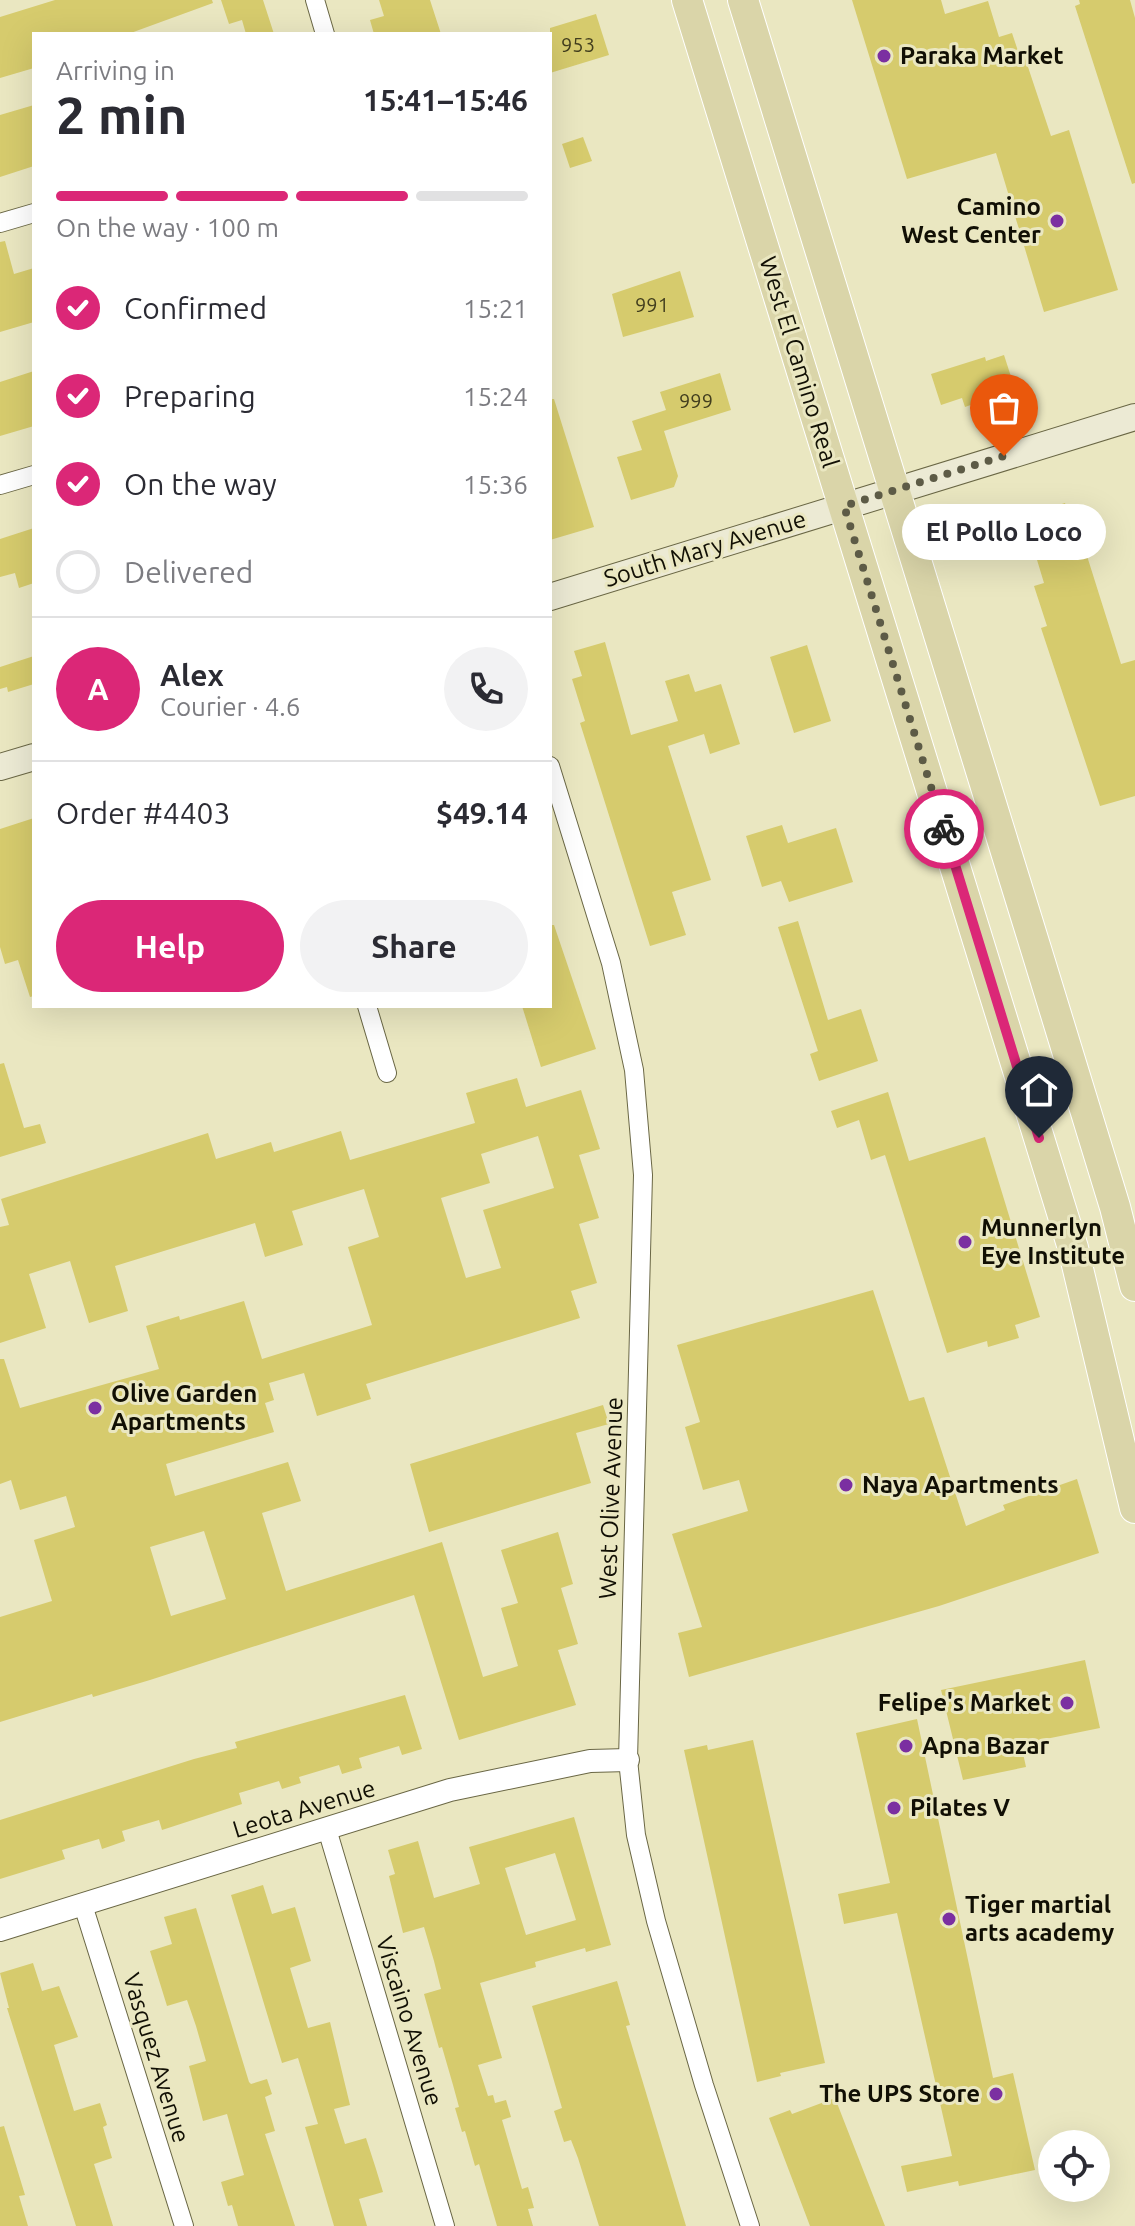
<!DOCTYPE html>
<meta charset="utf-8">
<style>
:root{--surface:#fff;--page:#f2f2f3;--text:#2b2b33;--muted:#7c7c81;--line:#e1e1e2;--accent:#db2777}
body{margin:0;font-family:Ubuntu,sans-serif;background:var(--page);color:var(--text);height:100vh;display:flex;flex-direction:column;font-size:30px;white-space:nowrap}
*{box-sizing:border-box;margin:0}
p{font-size:26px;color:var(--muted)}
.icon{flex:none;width:44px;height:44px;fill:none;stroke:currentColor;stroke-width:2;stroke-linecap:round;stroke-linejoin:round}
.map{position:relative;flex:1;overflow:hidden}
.drawer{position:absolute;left:32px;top:32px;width:520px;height:976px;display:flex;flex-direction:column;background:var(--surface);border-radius:0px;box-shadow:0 8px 32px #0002}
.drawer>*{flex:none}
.controls{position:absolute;left:1038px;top:2130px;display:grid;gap:16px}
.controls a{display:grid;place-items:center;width:72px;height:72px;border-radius:50%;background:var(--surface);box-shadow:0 8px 32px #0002;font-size:40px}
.pin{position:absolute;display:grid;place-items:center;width:68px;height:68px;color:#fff;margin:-82px -34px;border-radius:50% 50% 50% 0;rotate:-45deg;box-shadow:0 0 8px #0007}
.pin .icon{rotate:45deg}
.courier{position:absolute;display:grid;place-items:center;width:80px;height:80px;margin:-40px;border:6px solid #db2777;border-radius:50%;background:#fff;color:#222;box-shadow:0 2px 10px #0007}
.bubble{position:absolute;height:56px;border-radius:28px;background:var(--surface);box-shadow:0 8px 32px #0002;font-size:26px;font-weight:600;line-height:56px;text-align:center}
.summary em{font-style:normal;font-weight:600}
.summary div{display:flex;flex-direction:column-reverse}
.summary{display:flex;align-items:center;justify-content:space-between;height:136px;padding:0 24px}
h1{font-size:52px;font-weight:600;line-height:60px}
.bar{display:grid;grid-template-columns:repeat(4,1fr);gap:12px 8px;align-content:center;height:96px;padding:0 24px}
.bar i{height:10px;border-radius:6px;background:var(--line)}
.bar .on{background:var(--accent)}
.bar p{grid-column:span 4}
.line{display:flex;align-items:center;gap:20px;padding:0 24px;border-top:2px solid var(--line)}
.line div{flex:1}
.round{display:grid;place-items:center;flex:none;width:84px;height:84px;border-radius:42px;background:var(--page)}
ol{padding:0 24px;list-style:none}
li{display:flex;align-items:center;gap:24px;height:88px}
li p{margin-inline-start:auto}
li .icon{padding:8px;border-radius:50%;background:var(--accent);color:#fff;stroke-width:4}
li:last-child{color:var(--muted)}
li i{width:44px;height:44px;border:4px solid var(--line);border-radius:50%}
.primary-button{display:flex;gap:16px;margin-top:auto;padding:16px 24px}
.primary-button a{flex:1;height:92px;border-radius:48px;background:var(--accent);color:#fff;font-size:32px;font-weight:600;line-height:92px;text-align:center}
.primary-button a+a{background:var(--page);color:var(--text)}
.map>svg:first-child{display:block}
</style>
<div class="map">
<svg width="1135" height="2226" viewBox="0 0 1135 2226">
<rect width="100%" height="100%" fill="#eae7c1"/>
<g fill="#d6cb6d" fill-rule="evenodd">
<polygon points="55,0 212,0 213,3 128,34 34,34 34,68 0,78 0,17"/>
<polygon points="221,0 263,0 274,34 246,34 242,20 229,24"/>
<polygon points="379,0 430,0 441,34 374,34 370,20 384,16"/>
<polygon points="852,0 941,0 945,14 988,1 999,37 1012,33 1018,51 1022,49 1051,136 1069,130 1118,290 1044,312 996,153 907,179"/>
<polygon points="1079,0 1130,0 1135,18 1135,183 1132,184 1075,6 1080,4"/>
<polygon points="596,14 609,55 550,73 550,28"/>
<polygon points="34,105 34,166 0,177 0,115"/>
<polygon points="583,137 592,161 570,168 562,144"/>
<polygon points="5,241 14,274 34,268 34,322 0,332 0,242"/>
<polygon points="680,271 694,317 623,337 612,294"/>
<polygon points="1004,355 1015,389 965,407 962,398 941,405 931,374 985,357 986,361"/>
<polygon points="34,371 34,426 0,436 0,382"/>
<polygon points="720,373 731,410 664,431 678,476 674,487 631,500 617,457 642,450 632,421 666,410 660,392"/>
<polygon points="550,399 554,399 594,527 550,540"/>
<polygon points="1065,503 1077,541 1082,540 1121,664 1135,660 1135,796 1100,806 1041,628 1047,626 1034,586 1044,583 1034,550 1041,548 1031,514"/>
<polygon points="34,528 34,583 19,588 15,573 0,577 0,539"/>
<polygon points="605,642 631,735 678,721 665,681 689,674 695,692 721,684 740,744 710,754 704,734 668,746 711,880 672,892 686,935 650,946 580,723 585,721 572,679 582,676 574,651"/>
<polygon points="807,645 831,721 794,733 770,657"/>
<polygon points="34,656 34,684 8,692 7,687 0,689 0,667"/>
<polygon points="34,818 34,996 30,997 18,960 5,964 0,947 0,829"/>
<polygon points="782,825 788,843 836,828 853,882 789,902 781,881 762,887 746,836"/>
<polygon points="798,921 828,1020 861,1009 878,1061 819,1081 810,1054 818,1051 778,927"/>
<polygon points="550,925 554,925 596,1049 541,1067 522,1006 550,1006"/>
<polygon points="4,1063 24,1128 40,1124 46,1143 0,1157 0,1064"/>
<path d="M 517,1078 L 526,1107 L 581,1090 L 600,1149 L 579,1155 L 599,1218 L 579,1224 L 597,1283 L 571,1291 L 580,1318 L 366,1384 L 371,1399 L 317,1416 L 304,1373 L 269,1383 L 274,1400 L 265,1403 L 274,1432 L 166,1464 L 175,1496 L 288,1462 L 301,1501 L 262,1513 L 286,1591 L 442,1542 L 483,1677 L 518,1666 L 501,1608 L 518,1603 L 501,1550 L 558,1532 L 573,1584 L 561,1588 L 578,1644 L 558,1650 L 576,1705 L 459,1740 L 414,1595 L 150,1680 L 93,1697 L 92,1694 L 0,1722 L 0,1617 L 52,1601 L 34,1540 L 75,1527 L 66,1496 L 20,1510 L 11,1480 L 0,1484 L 0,1359 L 4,1359 L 20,1408 L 159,1369 L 146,1326 L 179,1316 L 180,1320 L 244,1301 L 262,1359 L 372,1325 L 348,1247 L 379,1237 L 364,1189 L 292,1211 L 303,1245 L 265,1257 L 255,1223 L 115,1266 L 128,1311 L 89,1323 L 70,1261 L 29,1274 L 46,1328 L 0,1343 L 0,1227 L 9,1225 L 1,1199 L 208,1133 L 216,1159 L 271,1142 L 274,1152 L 341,1131 L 350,1160 L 475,1123 L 466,1093 ZM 538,1136 L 554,1188 L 483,1210 L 501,1268 L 466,1278 L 441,1198 L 490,1183 L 481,1154 ZM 204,1531 L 226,1599 L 171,1616 L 150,1547 Z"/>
<polygon points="888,1092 909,1161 985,1137 1040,1317 1015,1325 1019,1338 988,1347 987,1341 947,1353 885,1155 871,1160 859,1120 837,1128 831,1111"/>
<polygon points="873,1290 909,1401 924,1397 966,1526 1005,1510 1003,1505 1077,1479 1099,1553 939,1606 689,1677 678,1633 702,1627 672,1534 748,1511 739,1480 703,1490 685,1427 700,1422 677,1345"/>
<polygon points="603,1405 609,1424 576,1433 591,1483 429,1532 410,1464"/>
<polygon points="1085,1660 1100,1728 1021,1744 1026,1767 963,1780 941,1690"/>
<polygon points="405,1695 422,1749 402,1755 399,1746 359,1758 362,1768 342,1774 339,1765 299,1777 301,1783 282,1789 279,1781 239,1793 242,1804 162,1830 159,1820 122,1831 125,1841 102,1849 99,1839 62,1850 65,1859 0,1879 0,1820 194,1759 237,1748 235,1742"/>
<polygon points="917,1719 993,2078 1013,2073 1035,2170 959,2186 958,2181 907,2192 901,2166 952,2156 897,1913 844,1924 838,1894 890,1883 856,1733"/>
<polygon points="753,1740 825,2063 780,2073 781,2076 757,2082 684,1750 707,1745 708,1750"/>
<path d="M 574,1817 L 611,1945 L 586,1952 L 585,1948 L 535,1962 L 536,1967 L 480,1983 L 502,2058 L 478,2065 L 488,2096 L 493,2095 L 495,2103 L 506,2100 L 511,2117 L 502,2120 L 522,2189 L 528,2187 L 534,2208 L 528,2209 L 533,2226 L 497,2226 L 479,2164 L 475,2166 L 465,2131 L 462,2132 L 455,2108 L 459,2107 L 453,2085 L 442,2047 L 439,2048 L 424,1994 L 441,1989 L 434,1961 L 424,1927 L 403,1933 L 389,1876 L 395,1874 L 388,1850 L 418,1841 L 434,1898 L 480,1884 L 469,1847 ZM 555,1853 L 576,1920 L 526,1935 L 505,1868 Z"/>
<polygon points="263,1885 272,1914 295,1907 311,1961 290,1968 308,2028 330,2022 350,2105 334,2109 345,2144 366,2138 376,2169 383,2192 359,2199 367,2226 334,2226 305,2127 318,2124 298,2058 282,2063 231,1895"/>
<polygon points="196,1908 249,2082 251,2084 267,2079 272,2094 265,2097 275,2131 265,2134 295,2226 238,2226 232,2205 228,2206 221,2182 244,2175 227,2114 203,2121 189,2066 206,2061 196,2026 187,2000 167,2006 150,1951 172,1944 164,1917"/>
<polygon points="33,1963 42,1991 59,1986 78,2037 54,2045 74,2111 100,2103 107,2125 103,2127 112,2158 94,2164 113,2226 76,2226 7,2008 9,2008 0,1973"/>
<polygon points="617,1981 630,2025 626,2026 686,2226 599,2226 578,2158 571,2140 564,2142 554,2111 562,2108 532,2006"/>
<polygon points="835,2098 885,2226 810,2226 769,2118 790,2110 792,2114"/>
<polygon points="4,2126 25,2195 19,2196 28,2226 0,2226 0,2127"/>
</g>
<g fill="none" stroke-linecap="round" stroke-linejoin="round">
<g stroke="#6a6745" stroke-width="20">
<g id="minor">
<polyline points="315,0 325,34"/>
<polyline points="0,223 34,213"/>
<polyline points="0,485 34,475"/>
<polyline points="550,766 611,963 634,1070 643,1175 628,1760 636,1835 656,1921 704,2085 750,2226"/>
<polyline points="367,1006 387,1073"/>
<polyline points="327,1829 445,2226"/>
<polyline points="83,1905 184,2226"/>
</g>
</g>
<g stroke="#6a6745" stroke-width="24">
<polyline id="tertiary" points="0,1930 450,1790 590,1761 628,1760"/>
</g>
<g stroke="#6a6745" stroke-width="28">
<g id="secondary">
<polyline points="550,597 1135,417"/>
<polyline points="0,767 34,757"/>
</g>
</g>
<g stroke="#fff" stroke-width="32">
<g id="primary">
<polyline points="687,0 1073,1248 1135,1508"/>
<polyline points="743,0 1036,949 1115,1207 1135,1286"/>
</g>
</g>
<use href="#minor" stroke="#fff" stroke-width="18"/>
<use href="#tertiary" stroke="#fff" stroke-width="22"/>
<use href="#secondary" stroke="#ecead4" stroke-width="26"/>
<use href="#primary" stroke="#dad5a9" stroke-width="30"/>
</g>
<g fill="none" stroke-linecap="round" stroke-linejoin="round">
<polyline stroke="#5d5b46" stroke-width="8" stroke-dasharray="0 14.4" points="944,829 844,506 1004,456"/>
<polyline stroke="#db2777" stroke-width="10" points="944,829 1039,1138"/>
</g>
<g fill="#7b2fa1" stroke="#eae7c1" stroke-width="3">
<circle cx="884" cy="56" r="8"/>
<circle cx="1057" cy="221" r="8"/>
<circle cx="965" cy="1242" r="8"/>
<circle cx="95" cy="1408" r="8"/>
<circle cx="846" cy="1485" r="8"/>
<circle cx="1067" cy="1703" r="8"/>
<circle cx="906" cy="1746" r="8"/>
<circle cx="894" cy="1808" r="8"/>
<circle cx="949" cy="1919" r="8"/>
<circle cx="996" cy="2094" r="8"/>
</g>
<g text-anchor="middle" stroke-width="6" stroke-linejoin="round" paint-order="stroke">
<g font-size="20" fill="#423e1e">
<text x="578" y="52">953</text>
<text x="652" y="312">991</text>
<text x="696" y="408">999</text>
</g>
<g font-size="24" font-weight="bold" fill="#110f04" stroke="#eae7c1" text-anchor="start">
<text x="900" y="64">Paraka Market</text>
<text x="1041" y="215" text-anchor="end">Camino<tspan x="1041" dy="28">West Center</tspan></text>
<text x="981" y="1236">Munnerlyn<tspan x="981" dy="28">Eye Institute</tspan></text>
<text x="111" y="1402">Olive Garden<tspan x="111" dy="28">Apartments</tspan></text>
<text x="862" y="1493">Naya Apartments</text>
<text x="1051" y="1711" text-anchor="end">Felipe's Market</text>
<text x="922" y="1754">Apna Bazar</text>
<text x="910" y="1816">Pilates V</text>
<text x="965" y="1913">Tiger martial<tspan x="965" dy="28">arts academy</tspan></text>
<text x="980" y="2102" text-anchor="end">The UPS Store</text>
</g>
<g font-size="24" fill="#110f04" stroke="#eae7c1">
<text transform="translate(799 362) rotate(73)" y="8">West El Camino Real</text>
<text transform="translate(705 549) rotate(-17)" y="8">South Mary Avenue</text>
<text transform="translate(611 1498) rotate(-88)" y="8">West Olive Avenue</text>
<text transform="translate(304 1809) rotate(-17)" y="8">Leota Avenue</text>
<text transform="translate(409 2021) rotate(73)" y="8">Viscaino Avenue</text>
<text transform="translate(156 2058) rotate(73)" y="8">Vasquez Avenue</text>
</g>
</g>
</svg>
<div class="controls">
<a><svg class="icon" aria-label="locate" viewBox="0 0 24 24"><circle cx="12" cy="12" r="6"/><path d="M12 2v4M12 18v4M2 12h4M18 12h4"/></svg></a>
</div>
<div class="pin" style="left:1004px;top:456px;background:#ea580c"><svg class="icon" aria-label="bag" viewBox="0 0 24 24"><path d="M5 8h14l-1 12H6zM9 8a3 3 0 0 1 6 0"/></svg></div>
<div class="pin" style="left:1039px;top:1138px;background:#1f2937"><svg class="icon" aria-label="home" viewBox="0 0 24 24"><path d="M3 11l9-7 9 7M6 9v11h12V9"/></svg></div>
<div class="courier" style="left:944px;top:829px"><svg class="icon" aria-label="bike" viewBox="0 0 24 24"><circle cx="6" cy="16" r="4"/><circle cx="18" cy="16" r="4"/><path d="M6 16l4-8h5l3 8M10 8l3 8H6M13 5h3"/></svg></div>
<div class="bubble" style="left:902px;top:504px;width:204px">El Pollo Loco</div>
<section class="drawer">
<div class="summary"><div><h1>2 min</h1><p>Arriving in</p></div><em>15:41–15:46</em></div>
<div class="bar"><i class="on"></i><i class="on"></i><i class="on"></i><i></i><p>On the way · 100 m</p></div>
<ol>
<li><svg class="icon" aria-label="check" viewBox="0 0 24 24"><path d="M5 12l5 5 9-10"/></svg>Confirmed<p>15:21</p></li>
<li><svg class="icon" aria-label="check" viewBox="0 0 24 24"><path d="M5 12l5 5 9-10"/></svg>Preparing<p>15:24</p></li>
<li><svg class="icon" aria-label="check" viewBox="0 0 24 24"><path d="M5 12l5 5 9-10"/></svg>On the way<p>15:36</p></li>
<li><i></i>Delivered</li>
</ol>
<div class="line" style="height:144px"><b class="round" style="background:var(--accent);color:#fff">A</b><div><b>Alex</b><p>Courier · 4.6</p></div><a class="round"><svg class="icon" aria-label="phone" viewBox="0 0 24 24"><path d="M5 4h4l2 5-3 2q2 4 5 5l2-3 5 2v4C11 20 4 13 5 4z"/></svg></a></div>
<div class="line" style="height:104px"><div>Order #4403</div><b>$49.14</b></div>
<div class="primary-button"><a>Help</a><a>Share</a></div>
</section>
</div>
